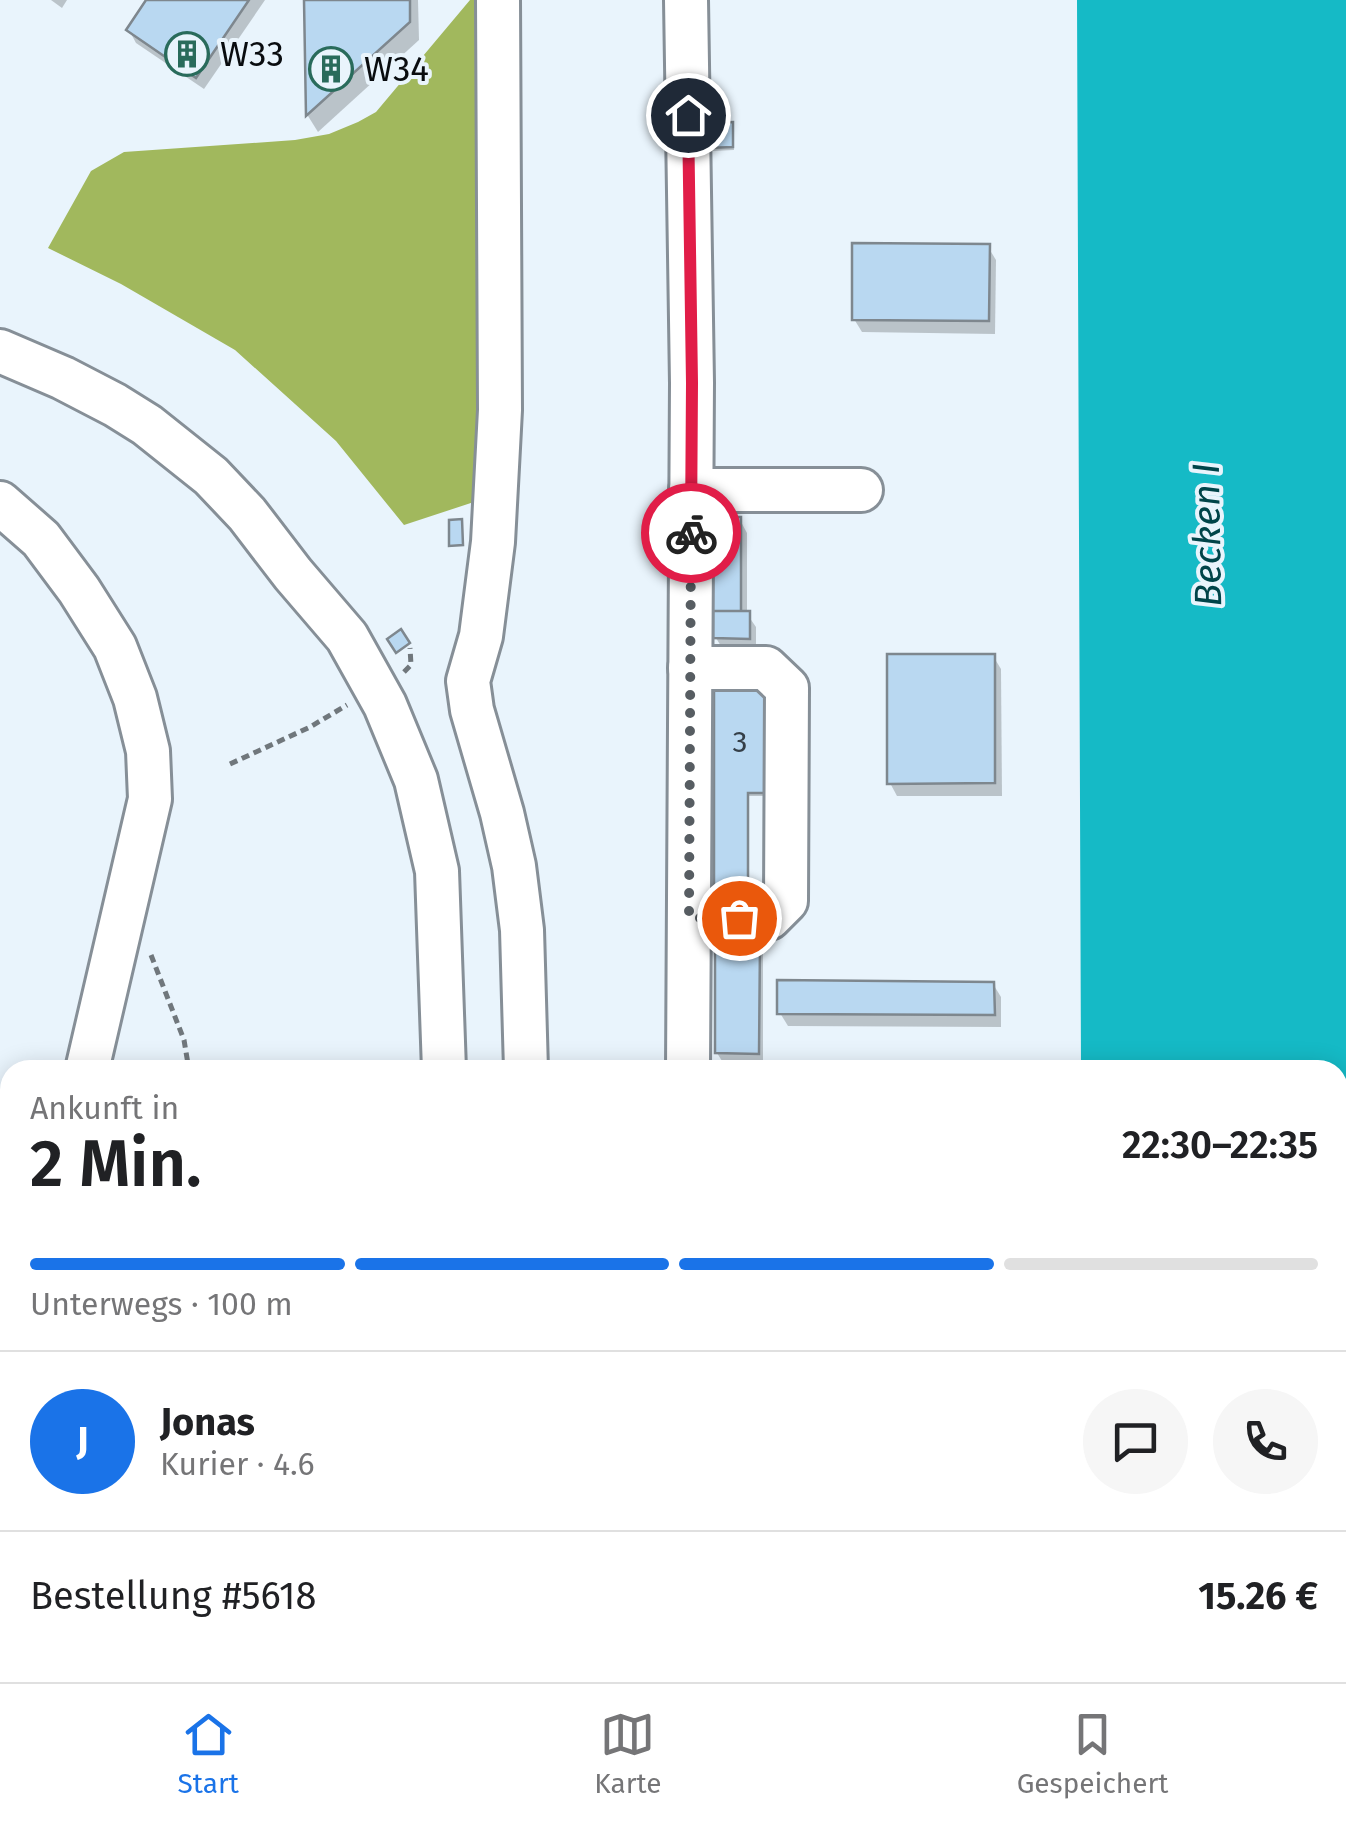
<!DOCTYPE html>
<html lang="de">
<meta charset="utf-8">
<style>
:root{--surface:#fff;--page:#f6f6f6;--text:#202124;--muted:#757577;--line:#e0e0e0;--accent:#1a73e8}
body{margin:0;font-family:"Fira Sans",sans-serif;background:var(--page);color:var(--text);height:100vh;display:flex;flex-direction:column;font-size:38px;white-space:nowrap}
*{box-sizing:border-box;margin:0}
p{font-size:32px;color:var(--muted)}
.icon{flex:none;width:55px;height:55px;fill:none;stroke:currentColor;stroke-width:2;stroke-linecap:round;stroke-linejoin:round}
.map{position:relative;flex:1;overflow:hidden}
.side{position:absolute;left:0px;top:1060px;width:1348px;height:622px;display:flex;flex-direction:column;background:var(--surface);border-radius:30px 30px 0 0;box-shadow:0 5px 25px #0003}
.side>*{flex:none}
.pin{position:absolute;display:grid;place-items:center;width:85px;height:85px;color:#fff;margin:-42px;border:5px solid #fff;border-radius:50%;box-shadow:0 2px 10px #0007}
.courier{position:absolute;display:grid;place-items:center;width:100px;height:100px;margin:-50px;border:8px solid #e11d48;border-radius:50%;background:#fff;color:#222;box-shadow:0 2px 12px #0007}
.headline em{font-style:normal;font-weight:600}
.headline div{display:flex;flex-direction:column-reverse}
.headline{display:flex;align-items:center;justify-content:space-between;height:170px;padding:0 30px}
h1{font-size:65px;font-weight:600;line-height:75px}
.bar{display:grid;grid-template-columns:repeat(4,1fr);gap:15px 10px;align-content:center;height:120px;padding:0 30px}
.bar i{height:12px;border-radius:8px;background:var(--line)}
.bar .active{background:var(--accent)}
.bar p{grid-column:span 4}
.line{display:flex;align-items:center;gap:25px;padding:0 30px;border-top:2px solid var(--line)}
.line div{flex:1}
.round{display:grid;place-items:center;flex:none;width:105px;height:105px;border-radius:52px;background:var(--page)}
.dock{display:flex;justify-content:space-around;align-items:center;height:140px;border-top:2px solid var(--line);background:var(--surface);font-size:28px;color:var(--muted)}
.dock a{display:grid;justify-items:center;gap:5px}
.dock .active{color:var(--accent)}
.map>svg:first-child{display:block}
</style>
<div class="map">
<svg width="1346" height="1682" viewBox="0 0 1346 1682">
<rect width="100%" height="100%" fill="#e9f4fc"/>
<polygon fill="#a1b85d" points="470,0 481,0 480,500 404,525 336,441 235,350 121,284 48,248 91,171 124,152 295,140 329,134 358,122 376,112"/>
<polygon fill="#15bac6" points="1077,0 1346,0 1346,1682 1062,1682 1062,1672 1338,1672 1338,1070 1081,1070"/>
<g fill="#0003">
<polygon points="51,0 67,0 62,8"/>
<polygon points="149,0 265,0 204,89 136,43 129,30"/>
<polygon points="306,0 418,0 419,40 318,132 308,116"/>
<polygon points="732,125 734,150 711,151 709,147"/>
<polygon points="988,247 996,260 995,334 862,332 854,319"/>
<polygon points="740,520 747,533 747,614 756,627 756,651 724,651 716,638 716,618 712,611"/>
<polygon points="993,656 1001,669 1002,796 897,796 890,783"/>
<polygon points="763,693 766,697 765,796 749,796 748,894 718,894 716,891"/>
<polygon points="758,946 763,954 763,1062 747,1061 749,1070 737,1070 737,1061 722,1061 717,1053"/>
<polygon points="993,984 1001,997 1001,1027 788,1026 780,1013"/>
<polygon points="929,1672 1002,1672 1002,1678 933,1679"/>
</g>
<g fill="#b9d8f1" stroke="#7e878e" stroke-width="2.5">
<polygon points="146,0 249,0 196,78 126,30"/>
<polygon points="304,0 410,0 410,22 306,116"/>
<polygon points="733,122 733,147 707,148 706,123"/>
<polygon points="852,243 990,244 989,321 852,320"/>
<polygon points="710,517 741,517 741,611 710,612"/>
<polygon points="462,519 463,545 449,546 449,520"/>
<polygon points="713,611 750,611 750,639 713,638"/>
<polygon points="401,629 410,643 396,653 387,639"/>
<polygon points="887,654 995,654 995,783 887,784"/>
<polygon points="714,682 756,682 765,691 765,793 748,793 748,891 714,891"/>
<polygon points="715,943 760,943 759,1054 715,1053"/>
<polygon points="777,980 994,982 995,1015 777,1014"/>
</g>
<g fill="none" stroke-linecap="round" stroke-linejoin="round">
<g stroke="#868f97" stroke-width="48">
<g id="minor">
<polyline points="498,0 500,410 493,542 481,636 468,681 472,710 502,813 514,866 522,930 526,1070"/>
<polyline points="686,0 692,383 688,1070"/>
<polyline points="0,351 63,378 115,405 147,425 211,476 247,514 293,574 347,637 385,705 416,780 437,871 444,1070"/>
<polyline points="691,490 861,490"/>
<polyline points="0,503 41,539 79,590 115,647 135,698 148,751 150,799 87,1070"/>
<polyline points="689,918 769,918 786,901 787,688 766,668 690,668"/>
<polyline points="0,1533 10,1537"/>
<polyline points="85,1672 87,1682"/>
<polyline points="191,1672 196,1682"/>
<polyline points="504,1672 505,1682"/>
<polyline points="591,1672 593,1682"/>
<polyline points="708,1672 709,1682"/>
<polyline points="889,1672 890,1682"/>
</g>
</g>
<g stroke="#70777c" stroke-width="5" stroke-dasharray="8 5" stroke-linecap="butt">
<polyline points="404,672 411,665 410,648"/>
<polyline points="230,764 310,727 347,705"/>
<polyline points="151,955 184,1040 189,1070"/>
<polyline points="259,1672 260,1682"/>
</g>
<use href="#minor" stroke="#fff" stroke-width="42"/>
</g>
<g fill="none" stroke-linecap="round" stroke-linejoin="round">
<polyline stroke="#575d62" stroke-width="10" stroke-dasharray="0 18" points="691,533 689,918 739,918"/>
<polyline stroke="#e11d48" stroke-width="12" points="688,115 692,383 691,533"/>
</g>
<defs>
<g id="building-ring" transform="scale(2.25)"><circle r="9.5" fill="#e9f4fc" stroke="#296b5b" stroke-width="1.5"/><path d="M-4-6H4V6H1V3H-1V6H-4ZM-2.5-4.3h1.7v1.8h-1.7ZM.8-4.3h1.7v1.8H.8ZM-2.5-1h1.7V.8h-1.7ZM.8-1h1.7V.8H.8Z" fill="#296b5b"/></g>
</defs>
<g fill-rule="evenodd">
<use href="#building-ring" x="187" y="54"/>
<use href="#building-ring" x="331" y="69"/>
</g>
<g text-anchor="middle" stroke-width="8" stroke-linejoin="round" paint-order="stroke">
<g font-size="30" fill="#353f48">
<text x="740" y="752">3</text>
</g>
<g font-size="35" fill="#090c0f" stroke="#e9f4fc" text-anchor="start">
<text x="220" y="66">W33</text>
<text x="364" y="81">W34</text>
</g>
<g font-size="38" font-style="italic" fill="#004449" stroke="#e9f4fc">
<text transform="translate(1207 535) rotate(-91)" y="13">Becken I</text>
</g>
</g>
</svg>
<div class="pin" style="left:739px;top:918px;background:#ea580c"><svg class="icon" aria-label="bag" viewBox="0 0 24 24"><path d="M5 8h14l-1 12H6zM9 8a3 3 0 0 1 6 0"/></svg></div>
<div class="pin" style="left:688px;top:115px;background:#1f2937"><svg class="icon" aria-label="home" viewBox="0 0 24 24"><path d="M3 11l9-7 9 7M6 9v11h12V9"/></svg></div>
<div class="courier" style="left:691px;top:533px"><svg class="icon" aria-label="bike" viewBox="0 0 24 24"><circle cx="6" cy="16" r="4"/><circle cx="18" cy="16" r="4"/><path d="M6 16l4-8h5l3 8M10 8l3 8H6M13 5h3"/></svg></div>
<section class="side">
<div class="headline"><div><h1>2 Min.</h1><p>Ankunft in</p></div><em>22:30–22:35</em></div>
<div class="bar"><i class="active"></i><i class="active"></i><i class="active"></i><i></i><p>Unterwegs · 100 m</p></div>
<div class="line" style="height:180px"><b class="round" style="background:var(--accent);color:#fff">J</b><div><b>Jonas</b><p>Kurier · 4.6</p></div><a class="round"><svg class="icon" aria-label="chat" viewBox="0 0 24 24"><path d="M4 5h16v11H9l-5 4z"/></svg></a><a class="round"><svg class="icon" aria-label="phone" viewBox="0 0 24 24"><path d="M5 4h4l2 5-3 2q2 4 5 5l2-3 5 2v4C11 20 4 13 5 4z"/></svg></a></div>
<div class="line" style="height:130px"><div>Bestellung #5618</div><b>15.26 €</b></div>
</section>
</div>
<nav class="dock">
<a class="active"><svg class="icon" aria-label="home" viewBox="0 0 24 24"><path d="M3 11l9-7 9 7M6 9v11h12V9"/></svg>Start</a>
<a><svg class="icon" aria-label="map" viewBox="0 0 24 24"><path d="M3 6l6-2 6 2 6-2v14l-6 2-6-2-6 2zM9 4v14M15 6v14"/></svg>Karte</a>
<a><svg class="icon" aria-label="saved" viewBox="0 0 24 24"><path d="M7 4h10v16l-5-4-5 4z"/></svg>Gespeichert</a>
</nav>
